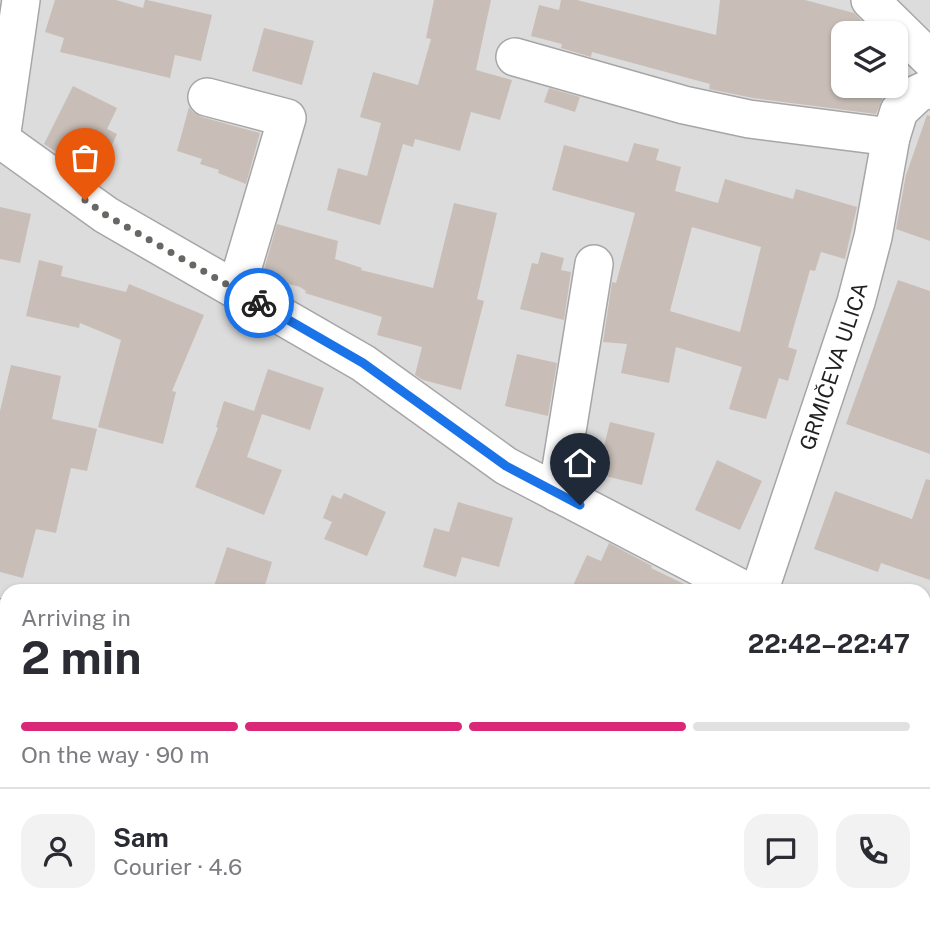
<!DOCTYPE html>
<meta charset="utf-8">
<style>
:root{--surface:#fff;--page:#f2f2f3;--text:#2b2b33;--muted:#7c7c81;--line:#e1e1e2;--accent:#db2777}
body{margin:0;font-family:"Public Sans",sans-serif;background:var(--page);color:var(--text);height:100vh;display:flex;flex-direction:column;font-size:26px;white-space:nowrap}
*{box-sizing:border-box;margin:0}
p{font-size:23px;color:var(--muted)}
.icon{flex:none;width:38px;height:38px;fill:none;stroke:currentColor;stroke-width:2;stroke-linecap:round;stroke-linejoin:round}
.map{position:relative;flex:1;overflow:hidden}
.side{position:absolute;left:0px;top:584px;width:931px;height:345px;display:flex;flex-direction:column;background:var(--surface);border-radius:21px 21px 0 0;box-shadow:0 2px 5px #0004}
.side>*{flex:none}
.controls{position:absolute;left:831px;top:21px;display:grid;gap:14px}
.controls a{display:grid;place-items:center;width:77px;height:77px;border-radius:14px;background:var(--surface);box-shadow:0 2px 5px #0004;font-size:35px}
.pin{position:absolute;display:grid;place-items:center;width:60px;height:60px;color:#fff;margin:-72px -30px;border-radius:50% 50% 50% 0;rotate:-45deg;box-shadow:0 0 7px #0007}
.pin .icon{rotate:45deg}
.courier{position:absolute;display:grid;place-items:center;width:70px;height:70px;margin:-35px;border:5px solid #1a73e8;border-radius:50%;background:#fff;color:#222;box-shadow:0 2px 9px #0007}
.summary em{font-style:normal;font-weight:700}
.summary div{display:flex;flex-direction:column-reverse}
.summary{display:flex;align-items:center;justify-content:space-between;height:119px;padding:0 21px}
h1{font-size:46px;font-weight:700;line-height:52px}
.bar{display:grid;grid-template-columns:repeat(4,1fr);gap:10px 7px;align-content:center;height:84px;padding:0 21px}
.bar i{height:9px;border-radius:5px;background:var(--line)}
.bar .active{background:var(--accent)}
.bar p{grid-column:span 4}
.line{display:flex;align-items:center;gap:18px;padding:0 21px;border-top:2px solid var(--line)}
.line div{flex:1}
.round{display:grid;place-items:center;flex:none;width:74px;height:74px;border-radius:21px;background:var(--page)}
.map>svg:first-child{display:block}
</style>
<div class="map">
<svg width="930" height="928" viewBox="0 0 930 928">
<rect width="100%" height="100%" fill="#f0ece4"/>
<path fill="#dddcdc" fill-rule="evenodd" d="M 0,0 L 930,0 L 930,928 L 0,928 ZM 844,33 L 896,33 L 896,86 L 844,86 ZM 7,592 L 924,592 L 924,922 L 7,922 Z"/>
<g fill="#c8beb7" fill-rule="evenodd">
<polygon points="55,0 116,0 143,8 145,0 147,0 212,15 201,61 175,55 170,78 60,52 64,38 45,32"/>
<polygon points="434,0 491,0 476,70 512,80 500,120 471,112 460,151 415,139 413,147 403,144 380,225 327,210 338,168 367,176 381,123 360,117 373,72 418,85 431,39 426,38"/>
<polygon points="561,0 577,0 716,35 720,0 805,0 854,13 874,33 844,33 844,86 882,86 882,100 876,114 753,98 709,89 710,84 592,52 591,57 561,48 562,44 531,36 539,5 559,10"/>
<polygon points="264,28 314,41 302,85 252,71"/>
<polygon points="73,86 117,108 107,129 117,134 102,166 91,160 85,171 44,144"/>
<polygon points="549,88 580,97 575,112 544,102"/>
<polygon points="189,107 193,112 202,117 260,133 246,184 218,173 219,170 200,164 202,159 177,151"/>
<polygon points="927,115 930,116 930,241 896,229 906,175"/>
<path d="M 634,143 L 659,149 L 656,160 L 681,167 L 675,191 L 718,203 L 725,179 L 793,199 L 796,189 L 857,207 L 845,259 L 821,252 L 815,271 L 810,270 L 788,347 L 797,350 L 788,381 L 779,378 L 766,419 L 729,409 L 742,367 L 676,347 L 669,383 L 621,373 L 627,344 L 603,342 L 612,282 L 616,283 L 635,213 L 552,190 L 564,145 L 628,162 ZM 692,227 L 761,247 L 740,332 L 670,311 Z"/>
<polygon points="454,203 497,213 477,299 484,301 461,390 423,380 415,375 422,347 377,335 382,317 305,293 306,291 300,287 262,277 277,224 338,241 335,259 362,268 361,270 433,288"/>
<polygon points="0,207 31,214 20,263 0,259"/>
<polygon points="541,252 564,258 561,270 571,272 564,320 520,309 532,263 538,264"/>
<polygon points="39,260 63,266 61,276 126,292 129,284 204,315 172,391 176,392 163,444 98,427 121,340 80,323 79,328 26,316"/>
<polygon points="898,280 930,291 930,454 846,424"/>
<polygon points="517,354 557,363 548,416 505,406"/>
<polygon points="11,365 61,376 52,419 97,429 87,471 71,468 56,533 36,529 23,578 0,572 0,411"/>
<polygon points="268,369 324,388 310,430 262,414 247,457 282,470 264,515 195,487 218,428 216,427 224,401 254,411"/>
<polygon points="610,422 655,433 642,485 597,474"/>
<polygon points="717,460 762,481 740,530 695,510"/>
<polygon points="926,479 930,480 930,580 881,563 878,572 814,549 835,491 912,519"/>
<polygon points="344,493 386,512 367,556 324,539 332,522 323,518 332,495 341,499"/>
<polygon points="458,502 513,518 499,567 462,557 456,577 423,567 434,528 449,532"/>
<polygon points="609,543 652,566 651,568 701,592 570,592 587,555 601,561"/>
<polygon points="227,547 272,562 263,592 212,592"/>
</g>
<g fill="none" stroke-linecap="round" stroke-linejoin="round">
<g stroke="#a6a6a6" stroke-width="40">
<g id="minor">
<polyline points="870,0 930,59"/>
<polyline points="515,57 684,105 749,119 891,137"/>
<polyline points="207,97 287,118 236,290"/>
<polyline points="0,139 106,215 363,363 506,466 748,592"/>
<polyline points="1,139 21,0"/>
<polyline points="557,493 594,264"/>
<path id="s1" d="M 759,592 L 856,302 L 873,237 L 891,137 L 899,111 L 917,94 L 930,88"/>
<polyline points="0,618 7,618"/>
<polyline points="924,704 930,706"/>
<polyline points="56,928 58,922"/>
<polyline points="310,928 312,922"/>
<polyline points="399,928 401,922"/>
<polyline points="642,928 644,922"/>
<polyline points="826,928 828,922"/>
</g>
</g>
<use href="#minor" stroke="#fff" stroke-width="37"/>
</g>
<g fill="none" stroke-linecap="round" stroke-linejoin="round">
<polyline stroke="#686764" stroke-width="7" stroke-dasharray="0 12.6" points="85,200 106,215 259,303"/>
<polyline stroke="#1a73e8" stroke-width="9" points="259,303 363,363 506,466 580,505"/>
</g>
<g text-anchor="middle" stroke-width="6" stroke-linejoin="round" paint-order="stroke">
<g font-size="21" fill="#1f1f1f" stroke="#fff">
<text dy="7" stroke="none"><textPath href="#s1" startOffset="238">GRMIČEVA ULICA</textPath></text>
</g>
</g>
</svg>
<div class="controls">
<a><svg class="icon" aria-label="layers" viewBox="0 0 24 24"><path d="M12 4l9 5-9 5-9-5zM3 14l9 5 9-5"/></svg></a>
</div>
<div class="pin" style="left:85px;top:200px;background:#ea580c"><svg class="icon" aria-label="bag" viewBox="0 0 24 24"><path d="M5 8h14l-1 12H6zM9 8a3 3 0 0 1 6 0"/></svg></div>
<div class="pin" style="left:580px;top:505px;background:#1f2937"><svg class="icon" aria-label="home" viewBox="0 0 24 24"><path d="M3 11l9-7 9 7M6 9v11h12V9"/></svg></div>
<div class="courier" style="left:259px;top:303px"><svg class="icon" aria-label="bike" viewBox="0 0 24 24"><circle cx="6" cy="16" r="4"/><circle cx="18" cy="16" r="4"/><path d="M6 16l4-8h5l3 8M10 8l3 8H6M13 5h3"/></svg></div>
<section class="side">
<div class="summary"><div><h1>2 min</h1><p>Arriving in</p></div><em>22:42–22:47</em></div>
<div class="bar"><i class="active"></i><i class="active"></i><i class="active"></i><i></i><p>On the way · 90 m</p></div>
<div class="line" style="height:126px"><a class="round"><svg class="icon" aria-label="person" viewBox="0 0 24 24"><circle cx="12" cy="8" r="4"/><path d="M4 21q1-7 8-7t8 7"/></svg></a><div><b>Sam</b><p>Courier · 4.6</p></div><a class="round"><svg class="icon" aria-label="chat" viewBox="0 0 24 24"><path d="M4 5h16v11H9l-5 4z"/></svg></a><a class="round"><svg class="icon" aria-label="phone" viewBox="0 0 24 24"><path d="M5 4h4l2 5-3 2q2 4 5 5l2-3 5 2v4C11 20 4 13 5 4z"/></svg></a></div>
</section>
</div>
